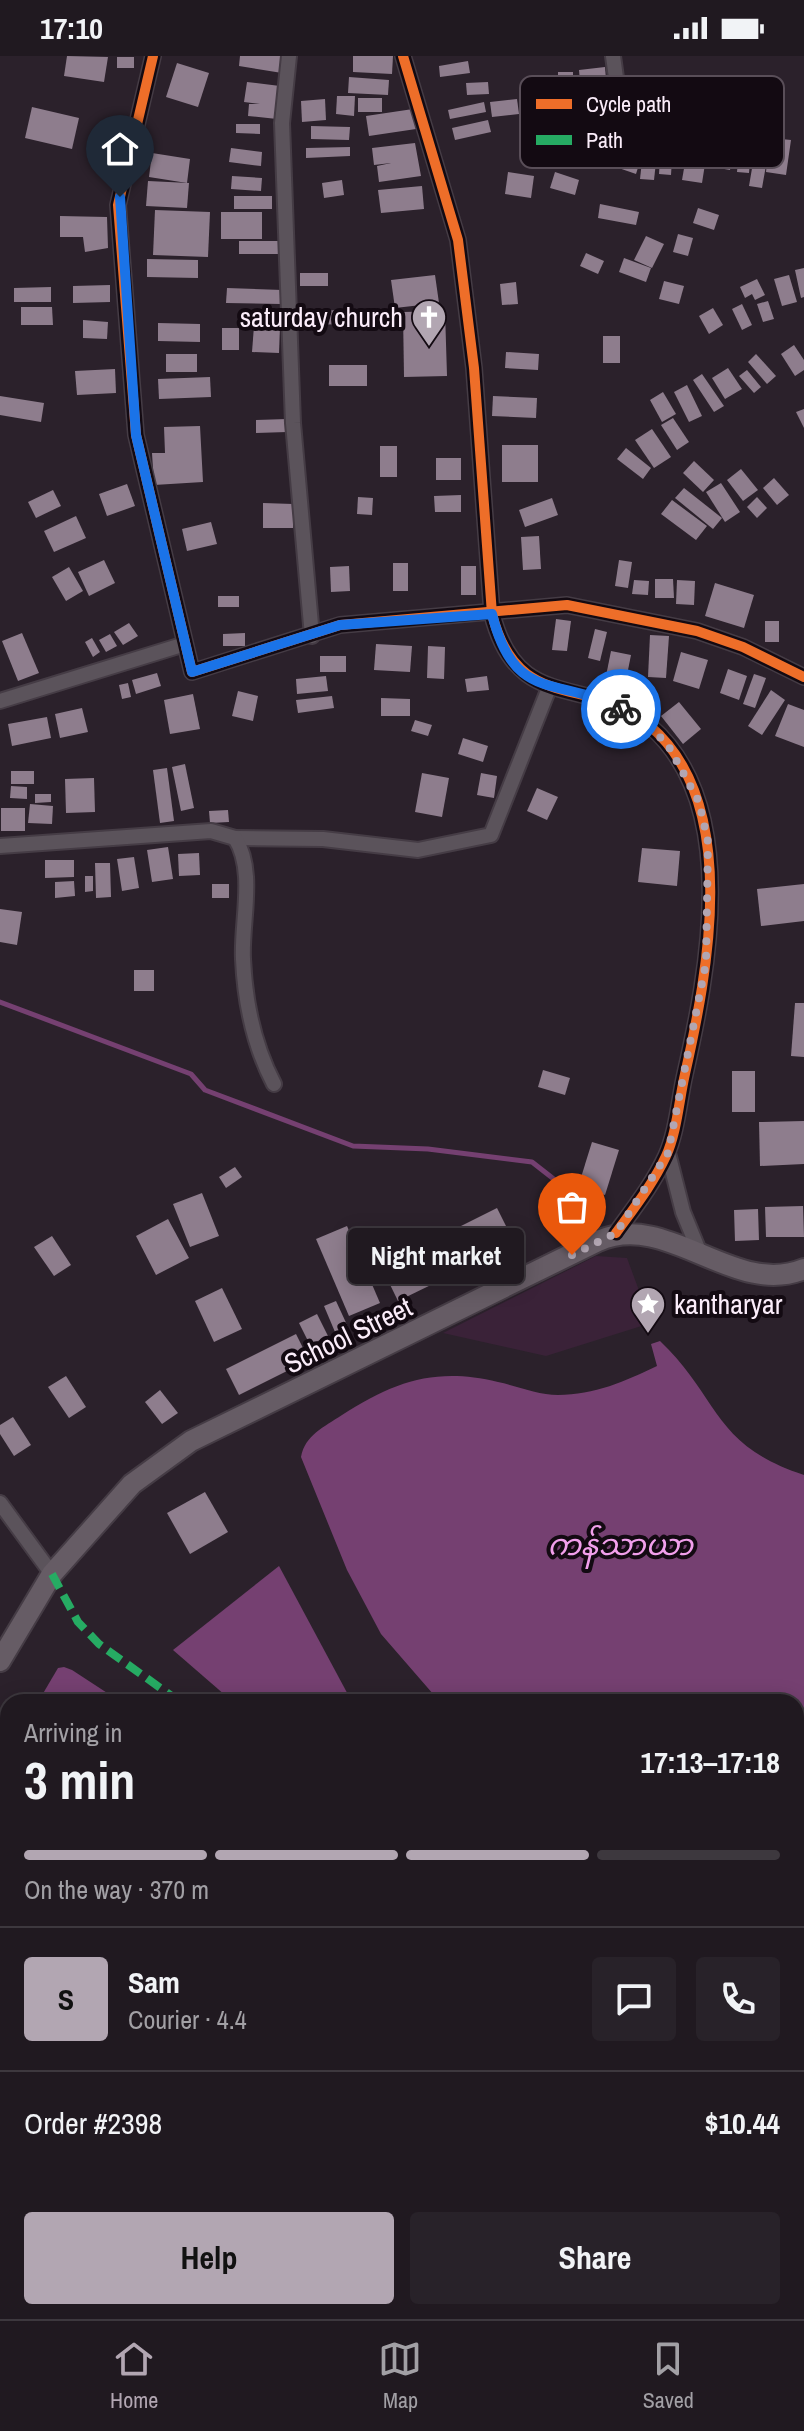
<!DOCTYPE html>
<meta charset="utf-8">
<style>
:root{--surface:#201920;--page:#282229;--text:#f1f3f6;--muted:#a2a0a5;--line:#3d383e;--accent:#b2a6b2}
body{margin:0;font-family:"Archivo Narrow","Noto Sans Myanmar",sans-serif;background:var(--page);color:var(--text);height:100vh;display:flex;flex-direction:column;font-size:30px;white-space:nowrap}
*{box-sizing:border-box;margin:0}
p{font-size:26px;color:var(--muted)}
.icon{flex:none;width:44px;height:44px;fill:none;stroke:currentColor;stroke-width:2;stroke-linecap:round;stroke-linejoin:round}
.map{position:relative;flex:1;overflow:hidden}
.sheet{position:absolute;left:0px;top:1638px;width:804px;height:626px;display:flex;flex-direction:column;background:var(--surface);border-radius:24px 24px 0 0;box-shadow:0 4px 20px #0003,0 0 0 2px var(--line)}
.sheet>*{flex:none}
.pin{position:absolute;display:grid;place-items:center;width:68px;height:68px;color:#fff;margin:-82px -34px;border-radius:50% 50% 50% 0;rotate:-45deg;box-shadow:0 0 8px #0007}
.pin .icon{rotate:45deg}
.courier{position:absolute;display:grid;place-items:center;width:80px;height:80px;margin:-40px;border:6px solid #1a73e8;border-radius:50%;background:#fff;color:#222;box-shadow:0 2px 10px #0007}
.bubble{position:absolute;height:56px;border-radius:8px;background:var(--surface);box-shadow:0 4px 20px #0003,0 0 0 2px var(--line);font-size:26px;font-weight:700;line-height:56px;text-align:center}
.overview em{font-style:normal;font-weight:700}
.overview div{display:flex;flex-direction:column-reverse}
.overview{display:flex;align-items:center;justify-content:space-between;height:136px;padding:0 24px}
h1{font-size:52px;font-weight:700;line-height:60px}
.bar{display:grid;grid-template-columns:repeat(4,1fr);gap:12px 8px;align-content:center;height:96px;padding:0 24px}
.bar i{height:10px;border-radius:6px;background:var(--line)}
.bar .on{background:var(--accent)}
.bar p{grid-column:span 4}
.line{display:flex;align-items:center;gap:20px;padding:0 24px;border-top:2px solid var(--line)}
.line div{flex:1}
.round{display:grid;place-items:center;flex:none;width:84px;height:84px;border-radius:8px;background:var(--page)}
.action{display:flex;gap:16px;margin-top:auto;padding:16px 24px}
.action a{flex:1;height:92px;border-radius:8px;background:var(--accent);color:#111;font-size:32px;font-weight:700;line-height:92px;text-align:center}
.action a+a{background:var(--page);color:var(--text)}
.status{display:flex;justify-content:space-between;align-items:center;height:56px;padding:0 40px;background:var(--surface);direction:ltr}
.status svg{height:22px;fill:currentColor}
.dock{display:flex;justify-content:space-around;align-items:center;height:112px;border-top:2px solid var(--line);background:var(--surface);font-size:22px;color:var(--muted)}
.dock a{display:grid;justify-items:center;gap:4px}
.dock .on{color:var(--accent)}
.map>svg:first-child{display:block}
</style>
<div class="status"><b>17:10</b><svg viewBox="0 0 49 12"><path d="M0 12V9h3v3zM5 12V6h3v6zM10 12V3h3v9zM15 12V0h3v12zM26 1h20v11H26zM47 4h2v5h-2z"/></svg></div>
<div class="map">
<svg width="804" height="2263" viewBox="0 0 804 2263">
<rect width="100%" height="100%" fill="#2b212b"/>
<polygon fill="#3a2238" points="596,1200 627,1202 651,1267 546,1300 443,1277"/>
<g fill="#754071">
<path d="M 660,1285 C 720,1342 712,1389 804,1419 L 804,2263 L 787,2263 L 774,2256 L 796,2256 L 796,1646 L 440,1646 L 381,1578 L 347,1514 L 301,1401 C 305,1379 324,1371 342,1359 C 395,1325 436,1311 498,1326 C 517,1330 539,1339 558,1339 C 594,1339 626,1325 657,1310 L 651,1288 Z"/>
<polygon points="279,1510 352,1646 233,1646 173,1594"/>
<polygon points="64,1611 72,1614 121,1646 38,1646 58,1612"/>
<polygon points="8,1698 8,1919 0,1915 0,1712"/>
</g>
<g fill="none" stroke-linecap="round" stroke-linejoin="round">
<polyline stroke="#754071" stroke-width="5" points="0,946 191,1018 205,1034 353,1090 428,1093 532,1106 555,1124 558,1134 553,1170"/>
</g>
<g fill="#8e7d8d">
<polygon points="67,0 108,1 104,26 64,20"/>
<polygon points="240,0 285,0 282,17 239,10"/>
<polygon points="353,0 393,0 392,18 353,16"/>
<rect x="117" y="1" width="17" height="11"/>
<polygon points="468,5 470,17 440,21 439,10"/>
<polygon points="177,7 209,17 198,51 166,41"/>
<polygon points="605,11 606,23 580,26 579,14"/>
<polygon points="558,16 573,16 573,28 558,29"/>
<polygon points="349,21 389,24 388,39 348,37"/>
<polygon points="247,26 280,30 277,63 248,60 249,48 260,48 244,46"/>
<polygon points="488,26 489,38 467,39 466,27"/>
<polygon points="337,40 355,40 354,60 336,58"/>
<rect x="358" y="42" width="24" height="14"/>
<polygon points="325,43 326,64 302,66 301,45"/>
<polygon points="517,43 519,58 492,61 490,46"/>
<polygon points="484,46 486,56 450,63 448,54"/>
<polygon points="32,51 79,62 72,93 25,82"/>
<polygon points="413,53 416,73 369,80 366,60"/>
<polygon points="488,64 491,76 455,84 452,72"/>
<polygon points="692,67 711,70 702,127 682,124"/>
<polygon points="236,68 260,68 260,78 236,77"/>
<polygon points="311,70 350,71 349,84 311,83"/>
<polygon points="719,78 737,81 730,114 713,111"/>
<polygon points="740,82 752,83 749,117 737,116"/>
<polygon points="771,82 791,84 786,119 766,116 768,98 762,132 749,130 756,89 770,91"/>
<polygon points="415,87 421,120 379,126 377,110 391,107 374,109 372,92"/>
<polygon points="350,91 350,100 306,102 306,92"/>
<polygon points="231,92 262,96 261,110 229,106"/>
<polygon points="615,96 640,105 636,118 610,109"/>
<polygon points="152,97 190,103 187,127 149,121"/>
<polygon points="660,102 672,102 671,119 659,118"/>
<polygon points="642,105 656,106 654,124 640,123"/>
<polygon points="508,116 534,120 531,142 505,138"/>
<polygon points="555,116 579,124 575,139 550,132"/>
<polygon points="232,120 262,122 261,135 231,133"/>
<polygon points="342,124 344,139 324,142 322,127"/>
<polygon points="148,125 189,127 187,152 146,150"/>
<polygon points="422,130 424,153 381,157 378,134"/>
<rect x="234" y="140" width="38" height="13"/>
<polygon points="600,148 639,156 636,169 598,162"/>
<polygon points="698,152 719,159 714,174 693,167"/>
<polygon points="155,154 210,156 208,201 153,199"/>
<rect x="221" y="156" width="41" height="27"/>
<polygon points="60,160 107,161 108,192 85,196 83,181 60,181"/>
<polygon points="678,178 693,182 688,200 673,196"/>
<polygon points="646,180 664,188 652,212 634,204"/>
<rect x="239" y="185" width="40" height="13"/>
<polygon points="586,197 604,205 598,218 580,210"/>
<polygon points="624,202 651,212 646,226 619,216"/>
<polygon points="147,203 198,204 198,222 147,221"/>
<polygon points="804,212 804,241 801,242 795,214"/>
<rect x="300" y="217" width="28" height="13"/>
<polygon points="435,219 439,247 395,252 391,224"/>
<polygon points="789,219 797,246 782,250 774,223"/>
<polygon points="757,223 765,239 755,244 752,238 745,242 740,231"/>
<polygon points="664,225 684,230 679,248 659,243"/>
<polygon points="516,226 518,248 502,249 500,228"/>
<polygon points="110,229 110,246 73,247 73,230"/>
<polygon points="51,231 51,246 14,246 14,232"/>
<polygon points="227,232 282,234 281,248 226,247"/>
<polygon points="768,245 774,263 763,266 757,248"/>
<polygon points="742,248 752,269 742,274 732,253"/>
<polygon points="21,251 52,251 53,269 21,269"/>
<polygon points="713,252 723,269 709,278 699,260"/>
<polygon points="343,254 344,268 311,269 311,255"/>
<polygon points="445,255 447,320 404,321 403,256"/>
<polygon points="83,264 108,266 107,283 83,282"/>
<polygon points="158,267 200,268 200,286 158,285"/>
<polygon points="254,270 280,271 279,297 252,296"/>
<rect x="222" y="272" width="17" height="22"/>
<rect x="603" y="280" width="17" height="27"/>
<polygon points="794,289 804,304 804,314 795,320 781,298"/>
<polygon points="506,296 539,298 538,314 505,312"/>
<rect x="166" y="298" width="31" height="18"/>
<polygon points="756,298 776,320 767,328 748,306"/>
<rect x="329" y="309" width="38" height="21"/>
<polygon points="728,312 742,333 725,343 712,322"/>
<polygon points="115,313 116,337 77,339 75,315"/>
<polygon points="747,314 761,331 754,337 739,320"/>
<polygon points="702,318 724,350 714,356 693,324"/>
<polygon points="210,321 211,341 159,343 158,323"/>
<polygon points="687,329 702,360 689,366 674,336"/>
<polygon points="663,336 676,358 662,366 650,344"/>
<polygon points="0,340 44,347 41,366 0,359"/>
<polygon points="493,340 537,342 536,362 492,360"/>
<polygon points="804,353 804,372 796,356"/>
<polygon points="673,362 689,386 677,394 661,369"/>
<polygon points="287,363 287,376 256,377 256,364"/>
<polygon points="200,370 203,426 154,429 152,397 165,397 164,371"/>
<polygon points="652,373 671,401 654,412 635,384"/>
<rect x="502" y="389" width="36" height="37"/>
<rect x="380" y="390" width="17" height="31"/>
<polygon points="626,392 651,412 643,423 617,403"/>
<rect x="436" y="402" width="25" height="22"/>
<polygon points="694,405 714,424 703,436 683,417"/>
<polygon points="741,413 758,434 743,445 727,424"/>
<polygon points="774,422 789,439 777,449 763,432"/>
<polygon points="721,427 740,456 725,466 706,436"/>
<polygon points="127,428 135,450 107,460 99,438"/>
<polygon points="684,432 722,462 713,473 675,442"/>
<polygon points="53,434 61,450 36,462 28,446"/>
<polygon points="461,439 461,456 435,456 434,440"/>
<polygon points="358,441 373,442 372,459 357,458"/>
<polygon points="757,441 767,452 757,462 747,451"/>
<polygon points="552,442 558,459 525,471 519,454"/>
<polygon points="672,444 707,470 696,484 661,458"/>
<polygon points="263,447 293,448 293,472 263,472"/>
<polygon points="76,460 86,482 54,496 44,475"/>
<polygon points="211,466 217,488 187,495 182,473"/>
<polygon points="539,480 541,513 523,514 521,481"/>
<polygon points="104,504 115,527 89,540 78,516"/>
<polygon points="619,504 632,506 628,532 615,530"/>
<rect x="393" y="507" width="15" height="28"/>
<polygon points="349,510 350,535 331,536 330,511"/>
<rect x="461" y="510" width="15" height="29"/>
<polygon points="69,511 83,535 66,545 52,521"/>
<polygon points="655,523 673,523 674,542 655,542"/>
<polygon points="634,524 649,525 648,539 632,538"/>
<polygon points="677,524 695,525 694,549 676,548"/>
<polygon points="715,527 754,539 744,572 705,560"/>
<rect x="218" y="540" width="21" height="11"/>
<polygon points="556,563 571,565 567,595 552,594"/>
<rect x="765" y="565" width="14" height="21"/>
<polygon points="129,567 138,580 123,589 114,576"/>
<polygon points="595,573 607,576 600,605 588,602"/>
<polygon points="22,577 39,617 18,625 2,585"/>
<polygon points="245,577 245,590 223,590 223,578"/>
<polygon points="110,578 117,590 106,596 99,584"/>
<polygon points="650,579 669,580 666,622 648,621"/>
<polygon points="92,582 100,596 93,601 85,586"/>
<polygon points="376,588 412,590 410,616 374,614"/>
<polygon points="428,590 445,591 444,623 427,622"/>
<polygon points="611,595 631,599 626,624 606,620"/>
<polygon points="681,596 708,604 699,633 673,625"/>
<rect x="320" y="600" width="26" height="16"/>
<polygon points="728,613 747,620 739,644 720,637"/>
<polygon points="157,617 161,630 136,638 132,624"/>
<polygon points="754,618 766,622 755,652 743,648"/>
<polygon points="326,620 328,635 297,638 296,623"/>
<polygon points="487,620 489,634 467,636 465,623"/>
<polygon points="128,627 131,641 122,643 119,629"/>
<polygon points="771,634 785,644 762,679 748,670"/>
<polygon points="238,635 258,640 253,665 232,660"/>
<polygon points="193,638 200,673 170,678 164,644"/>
<polygon points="332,640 334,652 298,657 296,644"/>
<polygon points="381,642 410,643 410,660 381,660"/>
<polygon points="679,646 701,673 683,688 661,660"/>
<polygon points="788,648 804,654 804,691 775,680"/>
<polygon points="82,652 88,676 60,682 55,658"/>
<polygon points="47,661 51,682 12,690 8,668"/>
<polygon points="415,664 432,669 428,680 411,675"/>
<polygon points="463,682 488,690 483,706 458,698"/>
<polygon points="185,708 194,752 181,755 172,711"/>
<polygon points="167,712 174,765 160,767 153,714"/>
<rect x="11" y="715" width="23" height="13"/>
<polygon points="422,717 449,722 442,761 415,756"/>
<polygon points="481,717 497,720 494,742 477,739"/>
<polygon points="94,722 95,756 66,757 65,723"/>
<polygon points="11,730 27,731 27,743 10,742"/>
<polygon points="537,732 558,741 547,764 527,755"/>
<polygon points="35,738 51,738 51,746 35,747"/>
<polygon points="30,748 53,750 52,768 28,767"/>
<rect x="1" y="752" width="24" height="23"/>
<polygon points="228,754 229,766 210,767 209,755"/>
<polygon points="168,791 173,823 152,826 147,794"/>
<polygon points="642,792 680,795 677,830 638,826"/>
<polygon points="199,797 200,819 179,820 178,798"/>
<polygon points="134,801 139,832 122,835 117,803"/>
<polygon points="45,804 74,804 74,821 45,822"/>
<polygon points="95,807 110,807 111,841 96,842"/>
<polygon points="85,820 93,820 93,835 85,836"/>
<polygon points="74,825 75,840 55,842 55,826"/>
<rect x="212" y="828" width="17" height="14"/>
<polygon points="804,828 804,865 761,870 757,833"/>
<polygon points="0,853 22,856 17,889 0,886"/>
<rect x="134" y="914" width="20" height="21"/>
<polygon points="795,947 804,947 804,1001 791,1000"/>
<polygon points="543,1014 570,1022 565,1039 538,1031"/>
<rect x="732" y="1015" width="23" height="41"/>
<polygon points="804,1065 804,1108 760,1110 759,1066"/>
<polygon points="592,1086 619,1094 605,1139 578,1131"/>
<polygon points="235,1111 242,1121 226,1132 219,1121"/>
<polygon points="202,1137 219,1180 190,1191 173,1148"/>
<polygon points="803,1150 804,1181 766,1181 765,1151"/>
<polygon points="497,1152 515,1188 398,1245 381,1210"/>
<polygon points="758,1153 759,1184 735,1185 734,1154"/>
<polygon points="168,1163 189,1202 156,1219 136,1180"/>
<polygon points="347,1170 380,1247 349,1260 316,1183"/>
<polygon points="52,1180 71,1209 54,1220 34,1191"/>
<polygon points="222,1232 242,1273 214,1286 195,1245"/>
<polygon points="336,1245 348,1271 335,1276 324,1250"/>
<polygon points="317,1258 328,1280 310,1289 299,1267"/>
<polygon points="296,1278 309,1304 239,1339 226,1313"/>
<polygon points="66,1320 86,1351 69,1362 48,1331"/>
<polygon points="160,1334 178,1357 162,1368 145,1346"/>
<polygon points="13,1361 31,1389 14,1400 0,1378 0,1369"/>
<polygon points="205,1436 228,1476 190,1498 167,1457"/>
<polygon points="373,2256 440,2256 442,2263 355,2263"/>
</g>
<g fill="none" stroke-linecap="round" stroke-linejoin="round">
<g stroke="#453c45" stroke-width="18">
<g id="street">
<polyline points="153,0 118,149 136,379 192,616 340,569 567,549 697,575 743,591 804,621"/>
<polyline points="289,0 282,67 293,367 312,580"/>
<path d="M 403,0 L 458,184 L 474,312 L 492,558 C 518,660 588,617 650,670 C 741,748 708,916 685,1018 C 679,1044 677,1076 666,1100 C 653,1128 634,1152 616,1177"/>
<polyline points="613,0 617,29 686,55 776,64"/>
<polyline points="0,645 185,588"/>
<polyline points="235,782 323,783 418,794 491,779 549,632"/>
<path d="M 0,790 L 211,775 L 235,782 C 256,815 241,866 243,903 C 245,946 254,990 274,1028"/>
<polyline points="668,1097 683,1156 699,1195"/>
<polyline points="0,1447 52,1518"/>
<polyline points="614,2256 616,2263"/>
<polyline points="46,2263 68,2256"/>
</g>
</g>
<g stroke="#453c45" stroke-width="24">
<path id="secondary" d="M 0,1605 L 52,1518 L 132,1428 L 191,1385 L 598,1185 C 668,1154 734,1242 804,1213"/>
</g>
<use href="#street" stroke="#5b535b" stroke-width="14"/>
<use href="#secondary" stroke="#665c65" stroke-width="20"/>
<polyline stroke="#26ab63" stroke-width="8" stroke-dasharray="16 8" stroke-linecap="butt" points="52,1518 78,1566 99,1588 180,1646"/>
<g stroke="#130a12" stroke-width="15">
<g id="cycleway">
<polyline points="153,0 118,149 136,379 192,616 340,569 567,549 697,575 743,591 804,621"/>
<path d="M 403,0 L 458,184 L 474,312 L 492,558 C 518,660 588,617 650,670 C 741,748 708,916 685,1018 C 679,1044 677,1076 666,1100 C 653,1128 634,1152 616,1177"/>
</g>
</g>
<use href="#cycleway" stroke="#ee6e29" stroke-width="10"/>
</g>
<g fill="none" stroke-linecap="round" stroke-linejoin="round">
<polyline stroke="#b2a6b2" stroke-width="8" stroke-dasharray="0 14.4" points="572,1199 616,1177 668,1097 706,907 708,786 699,746 669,691 650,670 621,653"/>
<path stroke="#1a73e8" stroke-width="10" d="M 120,141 L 136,379 L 192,616 L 340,569 L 492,558 C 515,650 559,619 621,653"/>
</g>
<defs>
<g id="church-pin" transform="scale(1.8)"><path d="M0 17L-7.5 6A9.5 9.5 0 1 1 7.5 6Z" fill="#b2a6b2" stroke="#130a12"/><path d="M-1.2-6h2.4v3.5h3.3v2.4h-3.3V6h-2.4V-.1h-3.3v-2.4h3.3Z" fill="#fff"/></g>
<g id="sight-pin" transform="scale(1.8)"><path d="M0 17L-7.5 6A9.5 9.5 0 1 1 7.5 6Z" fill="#b2a6b2" stroke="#130a12"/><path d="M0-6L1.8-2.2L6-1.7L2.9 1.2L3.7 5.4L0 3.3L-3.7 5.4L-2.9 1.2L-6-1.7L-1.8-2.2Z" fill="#fff"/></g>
</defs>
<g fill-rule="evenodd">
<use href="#church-pin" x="429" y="261"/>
<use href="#sight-pin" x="648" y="1248"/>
</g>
<g text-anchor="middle" stroke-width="8" stroke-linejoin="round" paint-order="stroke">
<g font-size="28" fill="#fbedfa" stroke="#130a12" text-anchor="end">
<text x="403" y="271">saturday church</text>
<text x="674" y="1258" text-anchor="start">kantharyar</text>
</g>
<g font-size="28" fill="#fbedfa" stroke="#130a12">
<text transform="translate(348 1279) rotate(-26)" y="10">School Street</text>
</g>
<g font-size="30" font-style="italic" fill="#f19feb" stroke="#130a12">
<text x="620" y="1499">ကန်သာယာ</text>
</g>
</g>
<rect x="520" y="20" width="264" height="92" rx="12" fill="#130a12" stroke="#594e58" stroke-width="2"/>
<rect x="536" y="43" width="36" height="10" fill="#ee6e29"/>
<rect x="536" y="79" width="36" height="10" fill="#26ab63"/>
<g font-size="22" fill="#fbedfa">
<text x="586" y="56">Cycle path</text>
<text x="586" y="92">Path</text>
</g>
</svg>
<div class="pin" style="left:572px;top:1199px;background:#ea580c"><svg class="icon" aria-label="bag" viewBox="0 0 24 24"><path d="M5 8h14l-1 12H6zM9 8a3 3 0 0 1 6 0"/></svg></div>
<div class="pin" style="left:120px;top:141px;background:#1f2937"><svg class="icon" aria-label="home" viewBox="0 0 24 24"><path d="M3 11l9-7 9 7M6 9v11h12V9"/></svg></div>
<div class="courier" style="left:621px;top:653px"><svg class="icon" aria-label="bike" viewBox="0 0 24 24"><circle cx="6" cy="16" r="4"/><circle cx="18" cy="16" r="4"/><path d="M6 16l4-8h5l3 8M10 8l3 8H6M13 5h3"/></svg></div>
<div class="bubble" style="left:348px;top:1172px;width:176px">Night market</div>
<section class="sheet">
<div class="overview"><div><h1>3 min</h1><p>Arriving in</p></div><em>17:13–17:18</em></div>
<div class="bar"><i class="on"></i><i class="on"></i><i class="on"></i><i></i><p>On the way · 370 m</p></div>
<div class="line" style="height:144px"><b class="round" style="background:var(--accent);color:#111">S</b><div><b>Sam</b><p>Courier · 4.4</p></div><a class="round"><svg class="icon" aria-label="chat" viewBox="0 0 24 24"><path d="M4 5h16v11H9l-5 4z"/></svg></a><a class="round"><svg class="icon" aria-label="phone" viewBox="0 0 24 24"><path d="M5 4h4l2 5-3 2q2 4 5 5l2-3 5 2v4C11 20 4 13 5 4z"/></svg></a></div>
<div class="line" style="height:104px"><div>Order #2398</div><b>$10.44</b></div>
<div class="action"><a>Help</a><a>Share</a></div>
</section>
</div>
<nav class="dock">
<a class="on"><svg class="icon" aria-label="home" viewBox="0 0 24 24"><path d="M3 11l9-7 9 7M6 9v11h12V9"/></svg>Home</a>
<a><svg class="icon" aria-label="map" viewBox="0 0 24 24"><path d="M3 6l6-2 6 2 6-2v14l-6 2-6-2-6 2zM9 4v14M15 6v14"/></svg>Map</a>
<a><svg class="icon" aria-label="saved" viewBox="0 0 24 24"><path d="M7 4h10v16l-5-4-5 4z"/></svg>Saved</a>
</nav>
